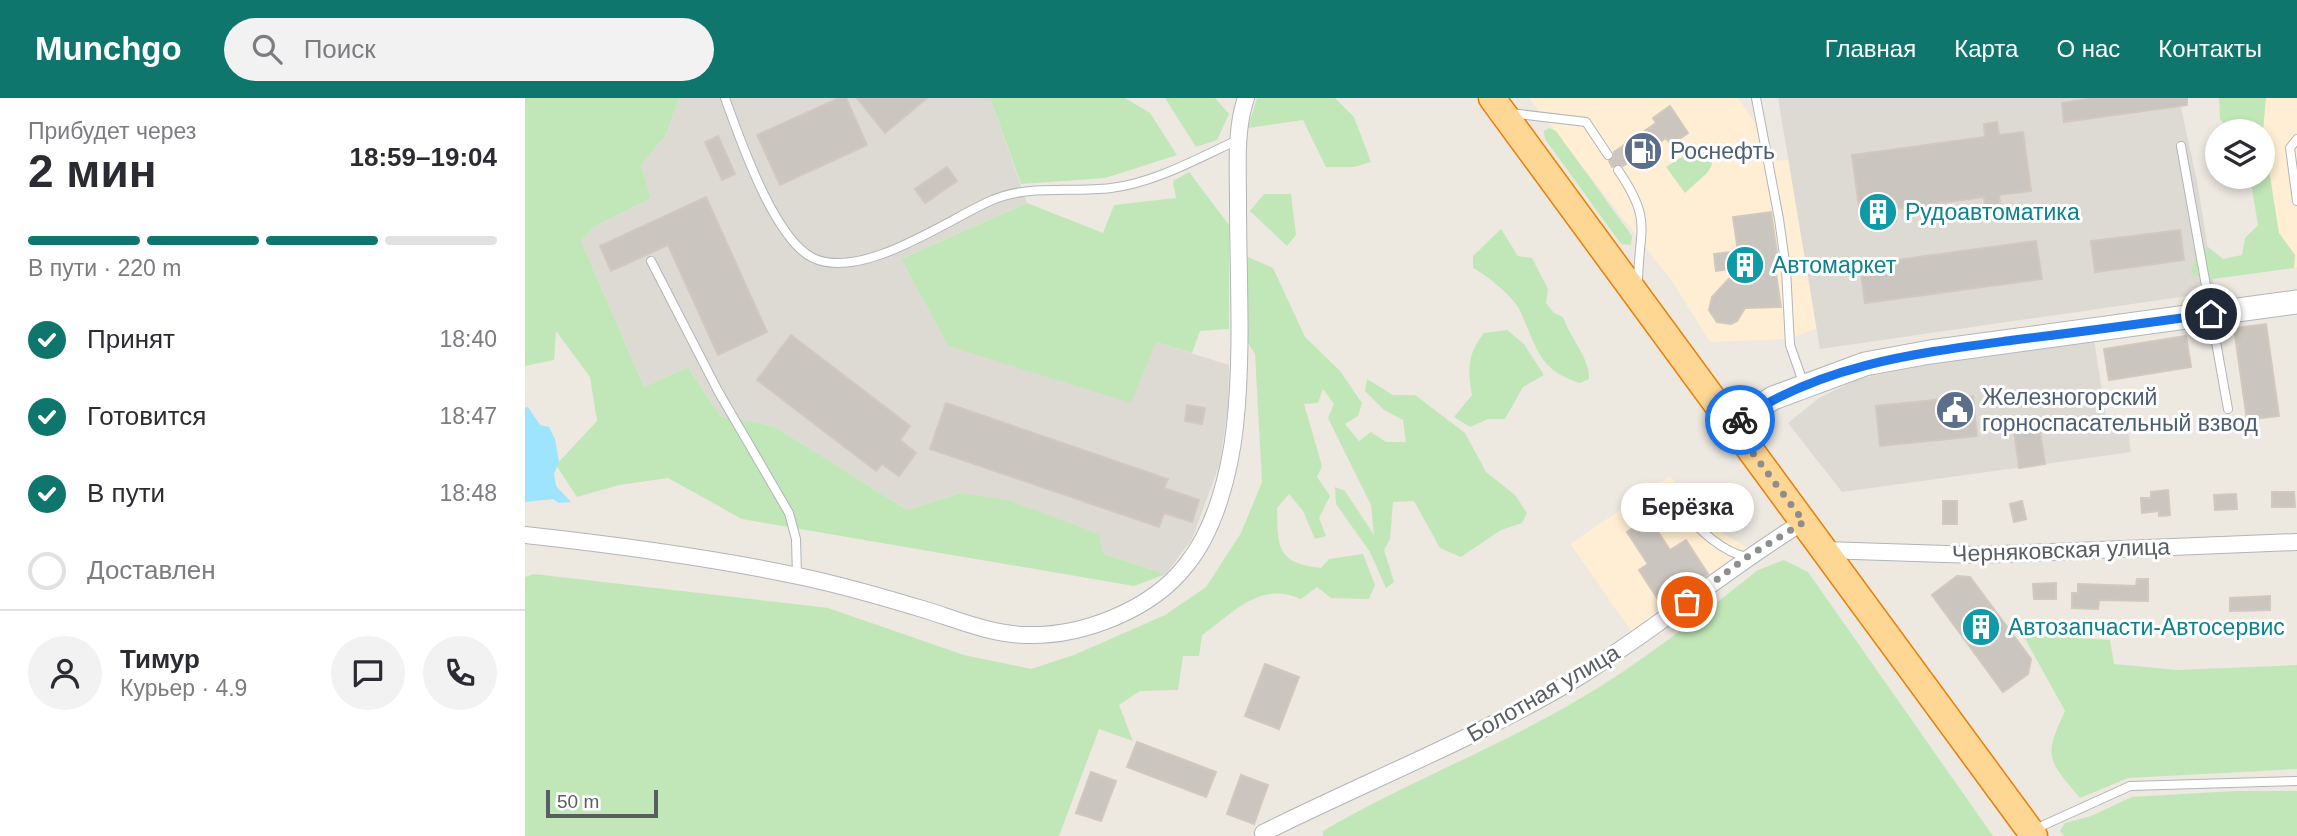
<!DOCTYPE html>
<html lang="ru">
<meta charset="utf-8">
<style>
:root{--surface:#fff;--page:#f2f2f3;--text:#2b2b33;--muted:#7c7c81;--line:#e1e1e2;--accent:#0f766e}
body{margin:0;font-family:Helvetica,sans-serif;background:var(--page);color:var(--text);height:100vh;display:flex;flex-direction:column;font-size:26px;white-space:nowrap}
*{box-sizing:border-box;margin:0}
p{font-size:23px;color:var(--muted)}
.icon{flex:none;width:38px;height:38px;fill:none;stroke:currentColor;stroke-width:2;stroke-linecap:round;stroke-linejoin:round}
.map{position:relative;flex:1;overflow:hidden}
.drawer{display:flex;flex-direction:column;background:var(--surface);width:525px}
.drawer>*{flex:none}
.fabs{position:absolute;left:1680px;top:21px;display:grid;gap:14px}
.fabs a{display:grid;place-items:center;width:70px;height:70px;border-radius:50%;background:var(--surface);box-shadow:0 4px 10px #0003;font-size:35px}
.scale{position:absolute;left:21px;bottom:18px;width:112px;box-sizing:border-box;padding-left:7px;border:4px solid #595e62;border-top:0;font-size:19px;line-height:24px;white-space:nowrap;color:#595e62;-webkit-text-stroke:5px #fff;paint-order:stroke}
.pin{position:absolute;display:grid;place-items:center;width:60px;height:60px;color:#fff;margin:-30px;border:4px solid #fff;border-radius:50%;box-shadow:0 2px 7px #0007}
.courier{position:absolute;display:grid;place-items:center;width:70px;height:70px;margin:-35px;border:5px solid #1a73e8;border-radius:50%;background:#fff;color:#222;box-shadow:0 2px 9px #0007}
.bubble{position:absolute;height:49px;border-radius:24px;background:var(--surface);box-shadow:0 4px 10px #0003;font-size:23px;font-weight:700;line-height:49px;text-align:center}
.head em{font-style:normal;font-weight:700}
.head div{display:flex;flex-direction:column-reverse}
.head{display:flex;align-items:center;justify-content:space-between;height:119px;padding:0 28px}
h1{font-size:46px;font-weight:700;line-height:52px}
.bar{display:grid;grid-template-columns:repeat(4,1fr);gap:10px 7px;align-content:center;height:84px;padding:0 28px}
.bar i{height:9px;border-radius:5px;background:var(--line)}
.bar .active{background:var(--accent)}
.bar p{grid-column:span 4}
.line{display:flex;align-items:center;gap:18px;padding:0 28px;border-top:2px solid var(--line)}
.line div{flex:1}
.round{display:grid;place-items:center;flex:none;width:74px;height:74px;border-radius:37px;background:var(--page)}
ol{padding:0 28px;list-style:none}
li{display:flex;align-items:center;gap:21px;height:77px}
li p{margin-inline-start:auto}
li .icon{padding:7px;border-radius:50%;background:var(--accent);color:#fff;stroke-width:4}
li:last-child{color:var(--muted)}
li i{width:38px;height:38px;border:4px solid var(--line);border-radius:50%}
header{display:flex;align-items:center;gap:42px;box-sizing:border-box;height:98px;padding:0 35px;background:var(--accent);color:#fff}
header strong{font-size:33px}
nav{display:flex;gap:38px;margin-inline-start:auto;font-size:24px}
.search{width:490px;height:63px;background:var(--page);display:flex;align-items:center;gap:18px;box-sizing:border-box;padding:0 24px;border-radius:38px;color:var(--muted);font-size:26px}
main{display:flex;flex:1;min-height:0}
.map>svg:first-child{display:block}
</style>
<header>
<strong>Munchgo</strong>
<div class="search"><svg class="icon" aria-label="search" viewBox="0 0 24 24"><circle cx="10" cy="10" r="6"/><path d="M15 15l6 6"/></svg>Поиск</div>
<nav><a>Главная</a><a>Карта</a><a>О нас</a><a>Контакты</a></nav>
</header>
<main>
<section class="drawer">
<div class="head"><div><h1>2 мин</h1><p>Прибудет через</p></div><em>18:59–19:04</em></div>
<div class="bar"><i class="active"></i><i class="active"></i><i class="active"></i><i></i><p>В пути · 220 m</p></div>
<ol>
<li><svg class="icon" aria-label="check" viewBox="0 0 24 24"><path d="M5 12l5 5 9-10"/></svg>Принят<p>18:40</p></li>
<li><svg class="icon" aria-label="check" viewBox="0 0 24 24"><path d="M5 12l5 5 9-10"/></svg>Готовится<p>18:47</p></li>
<li><svg class="icon" aria-label="check" viewBox="0 0 24 24"><path d="M5 12l5 5 9-10"/></svg>В пути<p>18:48</p></li>
<li><i></i>Доставлен</li>
</ol>
<div class="line" style="height:126px"><a class="round"><svg class="icon" aria-label="person" viewBox="0 0 24 24"><circle cx="12" cy="8" r="4"/><path d="M4 21q1-7 8-7t8 7"/></svg></a><div><b>Тимур</b><p>Курьер · 4.9</p></div><a class="round"><svg class="icon" aria-label="chat" viewBox="0 0 24 24"><path d="M4 5h16v11H9l-5 4z"/></svg></a><a class="round"><svg class="icon" aria-label="phone" viewBox="0 0 24 24"><path d="M5 4h4l2 5-3 2q2 4 5 5l2-3 5 2v4C11 20 4 13 5 4z"/></svg></a></div>
</section>
<div class="map">
<svg width="1772" height="738" viewBox="0 0 1772 738">
<rect width="100%" height="100%" fill="#ede8e0"/>
<g fill="#ffeed3">
<polygon points="1004,0 1213,0 1238,36 1245,63 1264,62 1292,230 1264,241 1185,244 1146,182"/>
<polygon points="1741,0 1772,0 1772,169 1769,170 1770,157 1754,135 1746,96 1737,30"/>
<polygon points="1145,378 1188,429 1226,452 1107,534 1045,446"/>
</g>
<g fill="#dddad4">
<polygon points="154,0 465,0 502,105 376,161 423,248 491,267 631,244 704,267 703,308 695,365 667,441 641,476 578,456 436,395 382,412 249,328 195,318 163,269 119,289 56,143 69,129 126,100 116,67 141,37"/>
<polygon points="1253,0 1654,0 1672,83 1690,194 1295,251"/>
<polygon points="1569,241 1582,326 1602,324 1606,354 1317,394 1263,325 1294,300 1333,281 1446,258"/>
</g>
<g fill="#c1e7b9">
<polygon points="0,0 154,0 141,37 116,67 126,100 69,129 56,143 119,289 163,269 195,318 249,328 382,412 436,395 483,402 574,436 578,456 641,476 609,488 217,421 143,380 94,387 52,399 31,367 72,323 65,279 31,233 29,262 0,268"/>
<polygon points="465,0 600,0 625,15 652,57 580,80 496,86"/>
<polygon points="640,0 690,0 704,16 692,42 671,49"/>
<polygon points="732,0 810,0 829,19 846,64 829,69 801,69 778,22 723,30"/>
<polygon points="1694,0 1741,0 1738,33 1707,33 1695,21"/>
<polygon points="1024,30 1031,33 1107,138 1106,147 1096,146 1020,41 1019,33"/>
<polygon points="1738,34 1754,135 1770,157 1769,170 1688,181 1665,176 1672,156 1683,149 1698,161 1717,157 1720,140 1733,127 1725,79 1738,79"/>
<polygon points="1178,50 1184,53 1187,67 1182,75 1160,95 1141,69 1170,51"/>
<polygon points="664,74 704,127 704,231 675,233 667,255 631,244 606,305 423,248 376,161 502,105 578,135 589,107 651,100 648,83"/>
<polygon points="739,96 766,96 771,137 762,148 725,113"/>
<path d="M 976,131 L 993,158 L 1007,160 L 1023,191 L 1021,205 L 1029,215 L 1038,219 C 1045,240 1065,260 1064,281 L 1055,285 C 1010,271 1012,246 993,209 C 986,197 960,176 948,170 L 948,158 Z"/>
<path d="M 723,159 L 748,170 L 780,239 L 815,273 L 837,305 L 833,318 L 820,326 L 834,343 L 846,334 L 861,344 L 881,344 L 878,322 L 859,312 L 840,293 L 842,281 L 868,297 L 890,297 L 940,335 L 961,374 L 990,397 L 1002,415 L 997,425 L 976,432 L 936,459 L 915,450 L 889,403 L 868,404 L 865,441 L 859,452 L 869,484 L 861,490 L 845,454 L 811,406 L 810,389 L 820,393 L 849,437 L 846,407 L 803,320 L 809,306 L 798,291 L 793,305 L 779,306 L 797,368 L 792,379 L 805,398 L 794,420 L 801,438 L 790,441 L 778,413 L 764,396 L 752,410 C 753,449 751,465 796,470 L 804,461 L 838,456 L 850,487 L 844,501 L 806,500 L 792,489 L 776,501 C 734,483 711,513 677,537 L 674,558 L 658,558 L 653,592 L 615,593 L 594,607 L 608,643 L 574,631 L 534,738 L 0,738 L 0,479 L 9,476 L 303,510 L 439,557 L 506,571 L 549,557 L 640,517 L 681,489 L 716,435 L 737,384 L 730,256 L 721,242 Z"/>
<path d="M 982,232 L 999,246 L 1019,277 L 998,289 L 980,321 L 963,321 L 945,329 L 929,319 L 947,297 C 942,271 943,255 959,235 Z"/>
<path d="M 1259,462 L 1283,474 L 1468,738 L 798,738 L 798,733 C 880,685 969,651 1051,603 C 1115,566 1175,518 1233,472 Z"/>
<path d="M 1498,537 L 1585,542 L 1589,566 L 1652,572 L 1772,567 L 1772,671 L 1603,680 L 1555,700 C 1523,662 1518,659 1540,613 Z"/>
<polygon points="1710,693 1772,693 1772,738 1539,738 1535,733 1540,725 1566,718 1607,699"/>
</g>
<polygon fill="#9ee4ff" points="3,309 15,327 24,329 30,341 34,364 29,376 31,388 46,404 34,405 28,401 0,404 0,310"/>
<g fill="#cac5bf" stroke="#d2c8be" stroke-width="2">
<polygon points="314,0 321,0 342,47 255,87 232,37"/>
<polygon points="332,0 402,0 360,35"/>
<polygon points="1570,0 1662,0 1662,7 1539,24 1537,5"/>
<polygon points="1145,8 1163,35 1146,47 1141,40 1098,68 1093,66 1087,69 1084,63 1089,59 1089,54 1131,25 1128,20"/>
<polygon points="1472,24 1474,37 1498,34 1506,93 1474,97 1476,112 1461,114 1459,99 1370,111 1371,124 1350,127 1348,114 1335,116 1327,57 1460,39 1459,26"/>
<polygon points="193,38 210,76 197,82 180,44"/>
<polygon points="422,69 432,83 400,105 390,91"/>
<polygon points="181,99 242,234 193,257 143,147 86,173 75,148"/>
<polygon points="1246,114 1253,162 1249,162 1256,209 1220,210 1212,223 1206,226 1192,224 1184,212 1187,199 1214,170 1191,173 1189,156 1213,153 1208,119"/>
<polygon points="1655,132 1659,162 1570,174 1566,143"/>
<polygon points="1511,143 1517,181 1340,205 1335,167"/>
<polygon points="1741,226 1754,318 1722,322 1709,230"/>
<polygon points="266,237 385,328 375,342 391,355 374,378 357,366 351,373 232,282"/>
<polygon points="1661,238 1666,269 1584,282 1579,251"/>
<polygon points="1448,298 1452,338 1355,348 1351,308"/>
<polygon points="421,305 643,381 639,390 674,402 667,424 639,415 634,429 405,351"/>
<polygon points="662,307 680,310 677,326 660,323"/>
<polygon points="1513,321 1520,366 1494,370 1488,324"/>
<polygon points="1643,392 1645,417 1634,418 1634,413 1617,415 1616,400 1626,400 1626,394"/>
<polygon points="1747,394 1769,394 1770,409 1747,409"/>
<polygon points="1711,396 1712,411 1690,412 1689,397"/>
<rect x="1418" y="403" width="14" height="23"/>
<polygon points="1497,403 1501,421 1489,424 1485,406"/>
<polygon points="1123,419 1145,452 1161,442 1183,476 1138,509 1114,472 1123,466 1102,434"/>
<polygon points="1432,478 1445,479 1506,561 1503,576 1478,594 1407,497"/>
<polygon points="1612,481 1623,481 1623,503 1574,502 1573,511 1547,510 1547,495 1553,495 1553,486 1611,488"/>
<polygon points="1531,485 1531,501 1509,501 1508,486"/>
<polygon points="1745,498 1745,512 1705,513 1705,500"/>
<polygon points="740,566 774,579 754,631 720,618"/>
<polygon points="612,644 691,674 681,699 602,669"/>
<polygon points="566,674 591,683 576,723 551,715"/>
<polygon points="716,677 743,687 729,726 702,716"/>
</g>
<g fill="none" stroke-linecap="round" stroke-linejoin="round">
<g stroke="#b1b5b9" stroke-width="10">
<g id="service">
<path d="M 200,0 C 215,41 249,141 288,160 C 337,183 422,122 465,103 C 502,86 547,95 586,90 C 630,85 675,59 715,41"/>
<polyline points="1231,0 1254,121 1261,171 1265,247 1279,287"/>
<polyline points="985,15 1061,24 1083,57"/>
<polyline points="1772,41 1765,50 1772,103"/>
<polyline points="1656,48 1703,311"/>
<path d="M 1093,72 C 1129,125 1113,130 1113,187"/>
<polyline points="126,163 193,293 264,415 271,441 272,478"/>
<path d="M 1132,404 L 1144,400 C 1166,421 1191,453 1222,459"/>
<polyline points="1508,732 1605,688 1772,683"/>
</g>
</g>
<g stroke="#b1b5b9" stroke-width="18">
<g id="minor">
<path d="M 0,437 C 91,447 183,459 273,478 C 317,487 361,500 404,513 C 435,523 467,536 500,537 C 557,539 627,512 662,466 C 691,430 705,373 710,328 C 718,255 713,179 713,105 C 713,72 710,31 721,0"/>
<polyline points="1299,452 1451,457 1772,444"/>
<path d="M 738,735 C 842,683 952,640 1052,580 C 1130,532 1200,472 1278,424"/>
</g>
</g>
<g stroke="#b2b7bc" stroke-width="25">
<polyline id="secondary" points="1207,327 1248,300 1340,266 1405,254 1772,204"/>
</g>
<g stroke="#ed7d00" stroke-width="29">
<polyline id="trunk" points="967,0 1509,738"/>
</g>
<use href="#service" stroke="#fff" stroke-width="8"/>
<use href="#minor" stroke="#fff" stroke-width="16"/>
<use href="#secondary" stroke="#fff" stroke-width="23"/>
<use href="#trunk" stroke="#ffd794" stroke-width="26"/>
</g>
<g fill="none" stroke-linecap="round" stroke-linejoin="round">
<polyline stroke="#8d8e8e" stroke-width="7" stroke-dasharray="0 12.6" points="1162,504 1222,459 1279,424 1207,327 1215,322"/>
<path stroke="#1a73e8" stroke-width="9" d="M 1215,322 C 1297,266 1393,255 1489,242 C 1555,234 1621,225 1686,216"/>
</g>
<defs>
<g id="fuel-disc" transform="scale(2.0125)"><circle r="9.5" fill="#5c6f8a" stroke="#fff"/><path d="M-5.5-6h7V0h2V4h1.3V-2.5L3-4.5l.8-.8L6-3V5H2.5V1h-1V6h-7ZM-4.2-4.7v3.2H.2V-4.7Z" fill="#fff"/></g>
<g id="building-disc" transform="scale(2.0125)"><circle r="9.5" fill="#0f9aa8" stroke="#fff"/><path d="M-4-6H4V6H1V3H-1V6H-4ZM-2.5-4.3h1.7v1.8h-1.7ZM.8-4.3h1.7v1.8H.8ZM-2.5-1h1.7V.8h-1.7ZM.8-1h1.7V.8H.8Z" fill="#fff"/></g>
<g id="civic-disc" transform="scale(2.0125)"><circle r="9.5" fill="#5c6f8a" stroke="#fff"/><path d="M-.6-6.5H3V-4.5H.6V-3L4-1V1h2V6H-6V1h2V-1L-.6-3ZM-1.2 2.5V6h2.4V2.5Z" fill="#fff"/></g>
</defs>
<g fill-rule="evenodd">
<use href="#fuel-disc" x="1118" y="53"/>
<use href="#building-disc" x="1353" y="114"/>
<use href="#building-disc" x="1220" y="167"/>
<use href="#civic-disc" x="1430" y="312"/>
<use href="#building-disc" x="1456" y="529"/>
</g>
<g text-anchor="middle" stroke-width="6" stroke-linejoin="round" paint-order="stroke">
<g font-size="23" fill="#4e5e75" stroke="#fff" text-anchor="start">
<text x="1145" y="61">Роснефть</text>
<text x="1457" y="307">Железногорский<tspan x="1457" dy="26">горноспасательный взвод</tspan></text>
</g>
<g font-size="23" fill="#0d838f" stroke="#fff" text-anchor="start">
<text x="1380" y="122">Рудоавтоматика</text>
<text x="1247" y="175">Автомаркет</text>
<text x="1483" y="537">Автозапчасти-Автосервис</text>
</g>
<g font-size="23" fill="#595e62" stroke="#fff">
<text transform="translate(1536 452) rotate(-2)" y="8">Черняковская улица</text>
<text transform="translate(1018 595) rotate(-30)" y="8">Болотная улица</text>
</g>
</g>
</svg>
<div class="fabs">
<a><svg class="icon" aria-label="layers" viewBox="0 0 24 24"><path d="M12 4l9 5-9 5-9-5zM3 14l9 5 9-5"/></svg></a>
</div>
<div class="scale">50 m</div>
<div class="pin" style="left:1162px;top:504px;background:#ea580c"><svg class="icon" aria-label="bag" viewBox="0 0 24 24"><path d="M5 8h14l-1 12H6zM9 8a3 3 0 0 1 6 0"/></svg></div>
<div class="pin" style="left:1686px;top:216px;background:#1f2937"><svg class="icon" aria-label="home" viewBox="0 0 24 24"><path d="M3 11l9-7 9 7M6 9v11h12V9"/></svg></div>
<div class="courier" style="left:1215px;top:322px"><svg class="icon" aria-label="bike" viewBox="0 0 24 24"><circle cx="6" cy="16" r="4"/><circle cx="18" cy="16" r="4"/><path d="M6 16l4-8h5l3 8M10 8l3 8H6M13 5h3"/></svg></div>
<div class="bubble" style="left:1096px;top:385px;width:133px">Берёзка</div>
</div>
</main>
